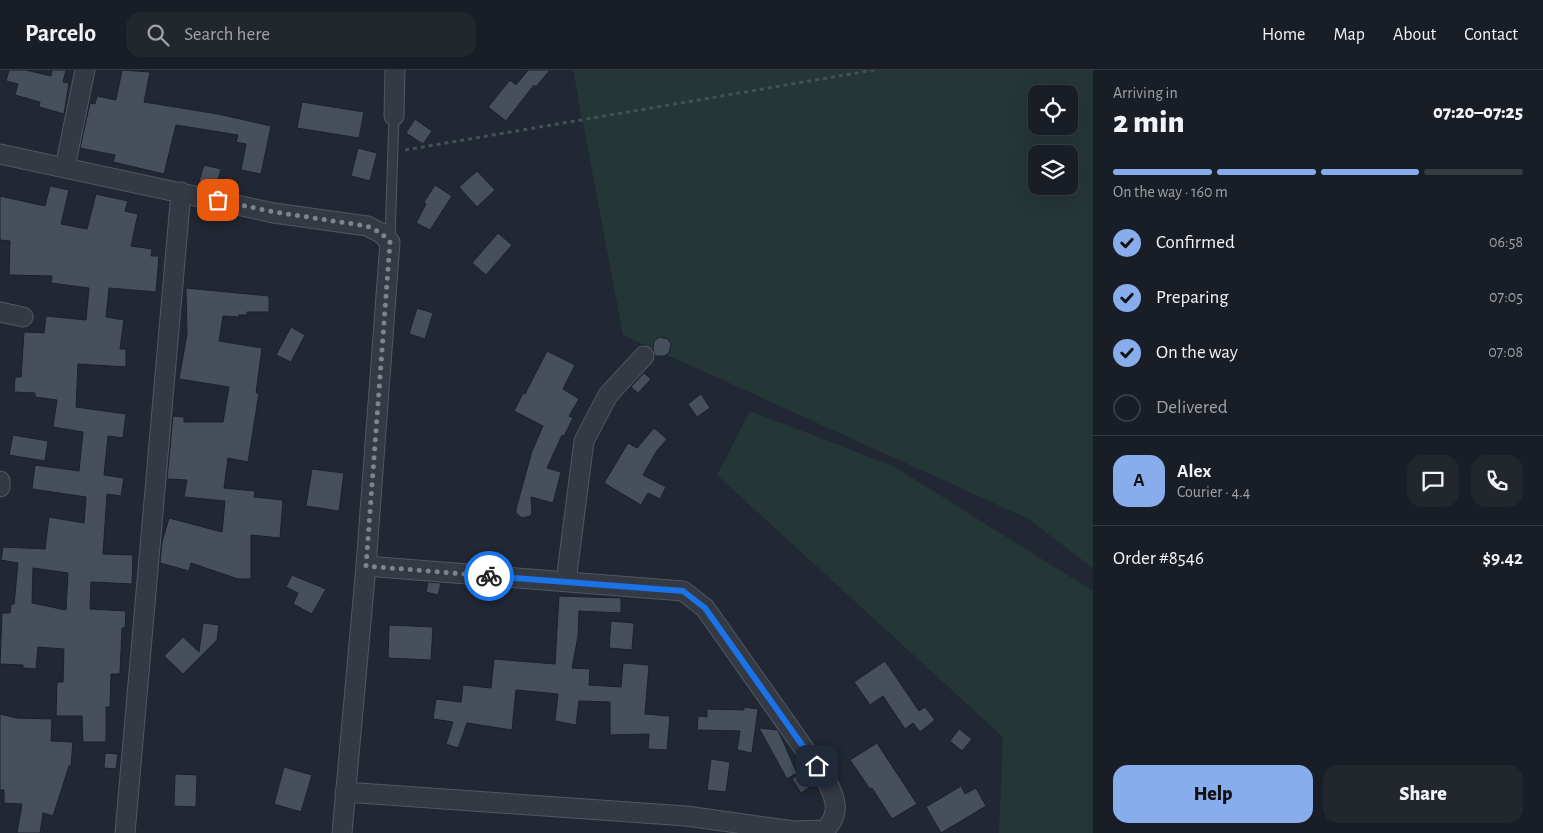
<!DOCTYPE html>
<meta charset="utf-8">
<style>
:root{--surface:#191e26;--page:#22272e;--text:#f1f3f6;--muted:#9fa2a7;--line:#373c43;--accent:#87aded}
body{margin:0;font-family:"Alegreya Sans",sans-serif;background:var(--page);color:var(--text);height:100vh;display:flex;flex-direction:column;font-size:19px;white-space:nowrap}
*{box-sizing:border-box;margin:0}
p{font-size:16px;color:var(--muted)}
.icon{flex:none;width:28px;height:28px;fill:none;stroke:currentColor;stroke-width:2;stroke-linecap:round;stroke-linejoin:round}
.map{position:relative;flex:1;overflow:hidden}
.drawer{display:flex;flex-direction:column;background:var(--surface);width:450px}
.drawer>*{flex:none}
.controls{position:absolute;left:1028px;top:15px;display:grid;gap:10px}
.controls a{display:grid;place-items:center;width:50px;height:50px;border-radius:10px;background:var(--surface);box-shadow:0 5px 20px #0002,0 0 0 1px var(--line);font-size:25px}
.pin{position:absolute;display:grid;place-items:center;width:42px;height:42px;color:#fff;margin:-21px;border-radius:10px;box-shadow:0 2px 8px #0006}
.courier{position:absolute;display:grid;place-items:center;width:50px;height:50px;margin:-25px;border:4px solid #1a73e8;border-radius:50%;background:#fff;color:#222;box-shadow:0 1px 6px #0007}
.head em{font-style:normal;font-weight:800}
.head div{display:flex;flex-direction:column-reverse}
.head{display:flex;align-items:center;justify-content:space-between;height:85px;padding:0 20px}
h1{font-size:32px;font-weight:800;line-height:38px}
.bar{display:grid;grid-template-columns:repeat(4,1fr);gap:8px 5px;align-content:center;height:60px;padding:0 20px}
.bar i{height:6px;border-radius:4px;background:var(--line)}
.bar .active{background:var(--accent)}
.bar p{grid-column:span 4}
.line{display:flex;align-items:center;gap:12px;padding:0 20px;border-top:1px solid var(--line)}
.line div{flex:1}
.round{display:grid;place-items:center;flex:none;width:52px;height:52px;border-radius:15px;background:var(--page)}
ol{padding:0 20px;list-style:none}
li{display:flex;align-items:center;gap:15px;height:55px}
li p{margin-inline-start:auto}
li .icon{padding:5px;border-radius:50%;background:var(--accent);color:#111;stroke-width:4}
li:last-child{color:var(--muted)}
li i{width:28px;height:28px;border:2px solid var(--line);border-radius:50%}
.button{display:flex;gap:10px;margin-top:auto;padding:10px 20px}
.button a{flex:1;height:58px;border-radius:15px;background:var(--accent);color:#111;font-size:20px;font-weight:800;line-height:58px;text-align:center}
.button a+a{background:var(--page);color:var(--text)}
header{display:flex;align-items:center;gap:30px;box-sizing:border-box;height:70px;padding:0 25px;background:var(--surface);border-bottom:1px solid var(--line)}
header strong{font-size:24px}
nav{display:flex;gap:28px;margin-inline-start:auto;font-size:18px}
.search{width:350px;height:45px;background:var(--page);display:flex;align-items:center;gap:12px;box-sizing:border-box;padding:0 18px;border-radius:15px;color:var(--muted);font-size:19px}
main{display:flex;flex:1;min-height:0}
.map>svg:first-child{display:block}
</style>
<header>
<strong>Parcelo</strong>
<div class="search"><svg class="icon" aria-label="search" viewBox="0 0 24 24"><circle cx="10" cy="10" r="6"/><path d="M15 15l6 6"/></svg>Search here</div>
<nav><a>Home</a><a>Map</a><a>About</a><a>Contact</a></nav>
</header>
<main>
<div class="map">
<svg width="1093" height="763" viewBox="0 0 1093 763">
<rect width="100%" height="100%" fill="#212833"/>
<g fill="#253636" fill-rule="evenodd">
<path d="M 573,0 L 1093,0 L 1093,498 L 1027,448 L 623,265 ZM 1036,24 L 1069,24 L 1069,56 L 1036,56 ZM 1036,84 L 1069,84 L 1069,116 L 1036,116 Z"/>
<polygon points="750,341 893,396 1093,521 1093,763 999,763 1003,667 717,405"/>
</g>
<g fill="#474f5d" stroke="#1b212a" fill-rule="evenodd">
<polygon points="9,0 26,0 51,6 52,0 66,0 63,12 69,13 64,44 39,37 40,32 15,25 18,14 6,11"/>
<polygon points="122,0 150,2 144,32 218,44 271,56 261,104 241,100 246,74 236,72 238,65 176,55 164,104 113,92 115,85 80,78 90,33 95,34 97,26 116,30"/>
<polygon points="528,0 550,0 536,17 534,15 506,51 488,37 510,10 516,15"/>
<polygon points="302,32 364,42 359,68 297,58"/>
<polygon points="415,49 432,61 423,74 406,63"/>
<polygon points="358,78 377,83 370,111 351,106"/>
<polygon points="204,95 221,99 216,116 199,111"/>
<polygon points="477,101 495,120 477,137 459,117"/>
<polygon points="435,115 452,126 430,160 416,153 426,134 424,132"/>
<path d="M 50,116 L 69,120 L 61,154 L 87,159 L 96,124 L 128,131 L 125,141 L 138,144 L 131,176 L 152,179 L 151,186 L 159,186 L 156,222 L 109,218 L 106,247 L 124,250 L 120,279 L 126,279 L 126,297 L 78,294 L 76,337 L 126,344 L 123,368 L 108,366 L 104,405 L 124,408 L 121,426 L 107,424 L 103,484 L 133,485 L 132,514 L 91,512 L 90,539 L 126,541 L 125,558 L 122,558 L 120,604 L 111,604 L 110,637 L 106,637 L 106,672 L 83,672 L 82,646 L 56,646 L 57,612 L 63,612 L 64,579 L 38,577 L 36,599 L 23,598 L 23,595 L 0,594 L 2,543 L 10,543 L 11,534 L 14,534 L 18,493 L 1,490 L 3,477 L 45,479 L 49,447 L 84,453 L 86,427 L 32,419 L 35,395 L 79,401 L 83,362 L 53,357 L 57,330 L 35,327 L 35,323 L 14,322 L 15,307 L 21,307 L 24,262 L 44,263 L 46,246 L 86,250 L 89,218 L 51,213 L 52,206 L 9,205 L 10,171 L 0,170 L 0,126 L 45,136 ZM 33,498 L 68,503 L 66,540 L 32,533 Z"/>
<polygon points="498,163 512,175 486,205 472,193"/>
<polygon points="186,218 269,226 269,242 247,242 247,245 239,245 239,247 223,246 219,271 262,278 256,323 259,323 248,392 228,388 224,418 255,421 254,427 283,430 280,468 251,465 251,509 238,509 191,493 189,501 160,493 162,472 169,448 222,462 225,431 184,427 187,410 167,409 173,346 184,347 184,352 223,352 229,317 179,309 187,264"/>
<polygon points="417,238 433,243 425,269 409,264"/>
<polygon points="291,257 305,265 291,292 276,285"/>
<polygon points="659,267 668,269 671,274 669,283 664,286 655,286 653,279 654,271"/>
<polygon points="547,281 575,295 563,319 579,329 569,346 573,348 564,366 562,365 547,398 561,402 553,433 531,427 532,443 530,446 522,448 516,443 516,439 532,381 543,356 514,341 523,323 525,324"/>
<polygon points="644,303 651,309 638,323 631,317"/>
<polygon points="701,324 710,338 697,347 688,334"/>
<polygon points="654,358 667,369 656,382 643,405 666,417 660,429 648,423 641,435 604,413 628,373 637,378"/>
<polygon points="13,365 48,371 45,391 9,385"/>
<polygon points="312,399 344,403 339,441 306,436"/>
<polygon points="292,505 326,519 312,544 293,534 298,523 286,517"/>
<polygon points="428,512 441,513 438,525 426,522"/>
<polygon points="559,526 621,528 621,543 579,541 578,566 572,598 590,599 589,615 621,617 623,593 649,595 645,644 670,646 667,680 648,679 649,664 610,665 610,632 579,631 576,655 555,651 558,624 516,620 512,660 467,653 458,678 446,674 453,652 433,649 436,629 461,632 463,615 491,618 494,589 555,594"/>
<polygon points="611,551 634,553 632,580 609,578"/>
<polygon points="203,553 219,555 217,570 183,604 164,586 183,567 199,582"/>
<polygon points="389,555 433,557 431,590 388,588"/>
<polygon points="885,591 919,641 925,637 935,650 920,662 913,653 905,659 883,626 870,635 854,612"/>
<polygon points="744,637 758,639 752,683 737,680 740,661 697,660 698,646 707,647 707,639 744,640"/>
<polygon points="0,644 17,648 52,649 51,671 73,672 71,696 69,696 53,746 43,743 40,763 17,763 22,734 4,733 4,720 0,720"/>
<polygon points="759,658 778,660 797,703 787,709"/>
<polygon points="959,659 972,669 962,681 950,671"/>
<polygon points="877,673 917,734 892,749 872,718 870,719 850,690"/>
<polygon points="105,683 118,684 116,699 104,698"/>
<polygon points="711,689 730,692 726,722 707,720"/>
<polygon points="284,697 312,705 301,742 274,734"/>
<polygon points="803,701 813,715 801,723 792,709"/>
<polygon points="175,704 197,705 196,737 174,736"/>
<polygon points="961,716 965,724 976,718 986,736 941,763 926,737"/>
</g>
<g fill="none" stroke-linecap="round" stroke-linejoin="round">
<g stroke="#515862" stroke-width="11">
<polyline id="lane" points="390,170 394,46"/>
</g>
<g stroke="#515862" stroke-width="21">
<g id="street">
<polyline points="394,46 395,0"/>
<polyline points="0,84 274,143 367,156 381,163 390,172 366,496 342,763"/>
<polyline points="65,97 85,0"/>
<polyline points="0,242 23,247"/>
<polyline points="0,411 0,417"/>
<polyline points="566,511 584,371 608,325 644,286"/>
<path d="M 345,722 L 686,746 L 794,761 L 825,760 C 841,743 836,730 827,711 L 705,538 L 683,521 L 366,496"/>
<polyline points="125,763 181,122"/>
</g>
</g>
<polyline stroke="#425154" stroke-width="3" stroke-dasharray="4 4" stroke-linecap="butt" points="405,80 874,0"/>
<use href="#lane" stroke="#343a44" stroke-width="9"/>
<use href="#street" stroke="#343a44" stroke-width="19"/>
</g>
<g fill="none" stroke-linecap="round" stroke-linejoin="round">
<polyline stroke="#7d848f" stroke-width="5" stroke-dasharray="0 9" points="218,130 274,142 367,156 381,163 390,172 366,496 489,506"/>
<polyline stroke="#1a73e8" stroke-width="6" points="489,506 683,521 705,538 817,696"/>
</g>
</svg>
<div class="controls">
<a><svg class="icon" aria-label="locate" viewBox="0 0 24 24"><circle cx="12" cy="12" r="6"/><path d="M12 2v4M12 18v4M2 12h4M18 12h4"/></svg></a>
<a><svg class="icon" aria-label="layers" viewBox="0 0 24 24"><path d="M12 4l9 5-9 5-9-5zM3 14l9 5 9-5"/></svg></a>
</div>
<div class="pin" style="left:218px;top:130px;background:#ea580c"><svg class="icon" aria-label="bag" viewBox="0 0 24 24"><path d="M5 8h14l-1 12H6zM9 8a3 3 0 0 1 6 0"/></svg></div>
<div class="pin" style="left:817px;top:696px;background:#1f2937"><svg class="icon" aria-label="home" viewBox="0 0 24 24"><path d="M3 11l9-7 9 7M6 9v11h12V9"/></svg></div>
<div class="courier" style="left:489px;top:506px"><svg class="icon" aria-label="bike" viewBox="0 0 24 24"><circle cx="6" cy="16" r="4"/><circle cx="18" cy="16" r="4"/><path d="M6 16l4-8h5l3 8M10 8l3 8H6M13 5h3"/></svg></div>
</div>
<section class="drawer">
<div class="head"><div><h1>2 min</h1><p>Arriving in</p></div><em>07:20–07:25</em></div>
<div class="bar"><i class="active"></i><i class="active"></i><i class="active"></i><i></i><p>On the way · 160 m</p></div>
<ol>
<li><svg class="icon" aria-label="check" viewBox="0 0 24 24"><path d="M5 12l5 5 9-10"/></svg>Confirmed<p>06:58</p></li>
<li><svg class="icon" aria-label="check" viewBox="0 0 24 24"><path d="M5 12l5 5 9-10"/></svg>Preparing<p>07:05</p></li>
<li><svg class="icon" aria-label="check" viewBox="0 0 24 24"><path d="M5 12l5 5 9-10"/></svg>On the way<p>07:08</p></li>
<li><i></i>Delivered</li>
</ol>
<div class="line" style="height:90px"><b class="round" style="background:var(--accent);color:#111">A</b><div><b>Alex</b><p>Courier · 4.4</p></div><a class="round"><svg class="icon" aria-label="chat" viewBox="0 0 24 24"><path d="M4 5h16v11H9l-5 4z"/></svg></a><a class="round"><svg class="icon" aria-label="phone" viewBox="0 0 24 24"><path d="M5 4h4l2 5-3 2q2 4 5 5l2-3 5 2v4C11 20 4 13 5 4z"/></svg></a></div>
<div class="line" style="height:65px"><div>Order #8546</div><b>$9.42</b></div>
<div class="button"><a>Help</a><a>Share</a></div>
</section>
</main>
